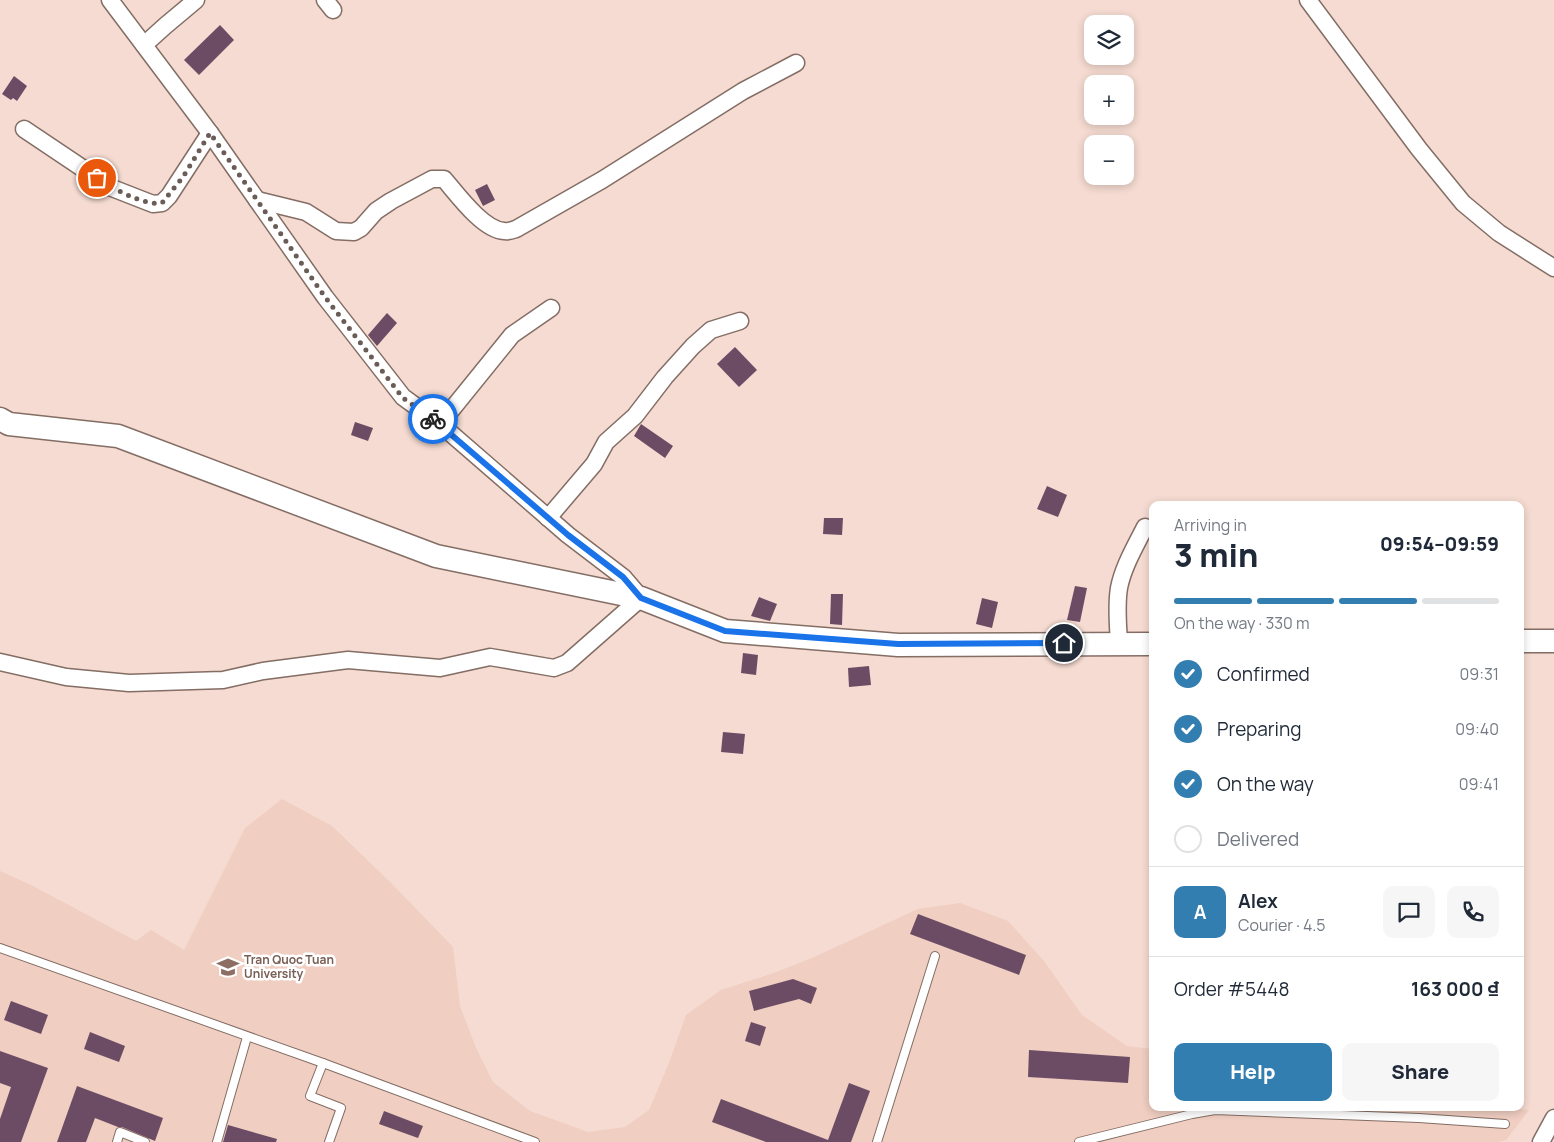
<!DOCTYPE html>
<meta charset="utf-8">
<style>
:root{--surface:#fff;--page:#f6f6f7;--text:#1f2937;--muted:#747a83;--line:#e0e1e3;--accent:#327eb1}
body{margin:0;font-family:Manrope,sans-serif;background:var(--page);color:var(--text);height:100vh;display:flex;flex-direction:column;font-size:19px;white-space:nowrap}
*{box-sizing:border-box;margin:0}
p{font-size:16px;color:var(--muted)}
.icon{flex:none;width:28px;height:28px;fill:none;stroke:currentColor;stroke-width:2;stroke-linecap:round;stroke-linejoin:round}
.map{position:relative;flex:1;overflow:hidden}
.details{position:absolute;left:1149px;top:501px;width:375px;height:610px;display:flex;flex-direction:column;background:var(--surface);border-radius:10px;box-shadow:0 2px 8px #0003}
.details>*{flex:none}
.buttons{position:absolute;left:1084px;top:15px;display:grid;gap:10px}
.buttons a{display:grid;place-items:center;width:50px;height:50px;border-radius:10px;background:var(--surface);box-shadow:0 2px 8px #0003;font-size:25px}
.pin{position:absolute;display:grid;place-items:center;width:42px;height:42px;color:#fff;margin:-21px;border:2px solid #fff;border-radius:50%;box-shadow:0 1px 5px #0007}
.courier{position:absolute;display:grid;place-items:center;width:50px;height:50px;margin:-25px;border:4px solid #1a73e8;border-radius:50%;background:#fff;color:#222;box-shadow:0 1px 6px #0007}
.headline em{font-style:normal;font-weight:800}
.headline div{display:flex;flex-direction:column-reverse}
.headline{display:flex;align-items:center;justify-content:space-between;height:85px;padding:0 25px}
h1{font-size:32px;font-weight:800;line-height:38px}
.bar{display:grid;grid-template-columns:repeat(4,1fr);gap:8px 5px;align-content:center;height:60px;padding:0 25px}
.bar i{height:6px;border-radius:4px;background:var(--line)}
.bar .active{background:var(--accent)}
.bar p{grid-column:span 4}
.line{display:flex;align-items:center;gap:12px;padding:0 25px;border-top:1px solid var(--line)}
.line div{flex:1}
.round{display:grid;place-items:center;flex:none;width:52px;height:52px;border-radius:10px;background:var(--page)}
ol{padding:0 25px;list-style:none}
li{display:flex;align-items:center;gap:15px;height:55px}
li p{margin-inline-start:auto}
li .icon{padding:5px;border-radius:50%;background:var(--accent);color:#fff;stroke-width:4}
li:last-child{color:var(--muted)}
li i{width:28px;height:28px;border:2px solid var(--line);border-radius:50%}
.action{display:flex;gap:10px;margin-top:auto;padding:10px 25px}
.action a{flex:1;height:58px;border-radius:10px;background:var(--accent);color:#fff;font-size:20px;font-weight:800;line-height:58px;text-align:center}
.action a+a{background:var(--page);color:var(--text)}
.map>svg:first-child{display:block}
</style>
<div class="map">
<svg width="1554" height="1142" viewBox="0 0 1554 1142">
<rect width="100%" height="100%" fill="#f5dbd1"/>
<polygon fill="#f0cec1" points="282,799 332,826 391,883 453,947 460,1006 476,1048 493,1082 530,1111 588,1132 625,1127 649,1110 669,1063 686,1015 721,990 774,973 812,958 918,909 960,903 1008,921 1044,961 1082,1015 1127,1046 1152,1049 1152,1108 1511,1108 1529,1110 1506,1140 1498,1142 0,1142 0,871 33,886 136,941 151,930 184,950 245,828"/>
<g fill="#6c4c65">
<polygon points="220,25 234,40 199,75 184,60"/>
<polygon points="14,76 27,86 17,101 13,98 11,100 2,94"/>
<polygon points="487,184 495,200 483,206 475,190"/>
<polygon points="387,313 397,323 377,346 368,335"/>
<polygon points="735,347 757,370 739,387 717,364"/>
<polygon points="355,422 373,428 368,441 351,435"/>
<polygon points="641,424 673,446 665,458 634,436"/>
<polygon points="1047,486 1067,495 1058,517 1037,509"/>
<polygon points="824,518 843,518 842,535 823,534"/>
<polygon points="1075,586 1087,588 1080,622 1067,620"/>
<polygon points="831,594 843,594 842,625 830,624"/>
<polygon points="759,597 777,604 770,621 751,616"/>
<polygon points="982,598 998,602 992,628 976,624"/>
<polygon points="743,653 758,655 756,675 741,673"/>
<polygon points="869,666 871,685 849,687 848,668"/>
<polygon points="723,732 745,734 743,754 721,752"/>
<polygon points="918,914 1026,955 1019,975 910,934"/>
<polygon points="793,979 817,988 811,1004 799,999 754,1011 749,991"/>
<polygon points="11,1001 48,1015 41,1034 4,1020"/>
<polygon points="751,1022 766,1027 760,1046 745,1041"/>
<polygon points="90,1032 125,1046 119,1062 84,1049"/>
<polygon points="1029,1050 1130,1057 1128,1083 1028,1077"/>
<polygon points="0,1051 48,1068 21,1142 0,1142 0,1119 11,1087 0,1083"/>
<polygon points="849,1083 870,1091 851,1142 766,1142 712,1122 721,1099 828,1140"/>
<polygon points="77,1086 163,1118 155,1141 122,1127 118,1127 95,1118 86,1142 57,1142"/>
<polygon points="384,1111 423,1126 418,1138 379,1124"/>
<polygon points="228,1125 277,1139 276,1142 223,1142"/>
</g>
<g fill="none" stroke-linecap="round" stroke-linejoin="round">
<g stroke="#836d64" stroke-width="10">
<g id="lane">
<polyline points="0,948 323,1063 535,1142"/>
<polyline points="323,1063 310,1096 341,1108 329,1142"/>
<polyline points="117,1142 120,1132 145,1142"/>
<polyline points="217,1142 247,1037"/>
<polyline points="877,1142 935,956"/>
<polyline points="1079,1142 1192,1114 1215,1110 1419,1118 1505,1124"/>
</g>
</g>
<g stroke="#836d64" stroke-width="19">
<g id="street">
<polyline points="325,0 333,10"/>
<polyline points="1308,0 1419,149 1463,203 1499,233 1554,268"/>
<polyline points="144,45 165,26 196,0"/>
<polyline points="24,129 112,188 153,204 162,203 169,196 210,133"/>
<path d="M 257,200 L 306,212 L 336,231 L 354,232 L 361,228 L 376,211 L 391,201 L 432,179 L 444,179 C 457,194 483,230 504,231 C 508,232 513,230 516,229 L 602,180 L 743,91 L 796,63"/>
<polyline points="440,424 512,335 551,308"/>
<polyline points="548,518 594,464 606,442 635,416 665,377 693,346 711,330 740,321"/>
<path d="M 1119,643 C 1118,625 1116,606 1119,588 C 1123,567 1135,547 1145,527"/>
<polyline points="0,662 66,677 129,683 223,680 263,671 348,660 440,668 490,657 554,668 567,663 641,598 623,577 568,535 440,424 403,397 325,297 210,133 110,0"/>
<polyline points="1541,1142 1554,1118"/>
</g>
</g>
<g stroke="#836d64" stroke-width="25">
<g id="secondary">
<polyline points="0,419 9,424 118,436 436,556 641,598 725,631 898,645 1152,644"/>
<polyline points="1520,641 1554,641"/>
</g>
</g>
<use href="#lane" stroke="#fff" stroke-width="8"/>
<use href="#street" stroke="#fff" stroke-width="16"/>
<use href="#secondary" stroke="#fff" stroke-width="22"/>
</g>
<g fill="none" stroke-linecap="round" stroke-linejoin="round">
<path stroke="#6a5c56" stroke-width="5" stroke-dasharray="0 9" d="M 97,178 C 113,188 143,206 162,203 L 183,177 L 210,133 L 325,297 L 403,398 L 433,419"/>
<polyline stroke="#1a73e8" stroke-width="6" points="433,419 568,535 623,577 641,598 725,631 898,644 1064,643"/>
</g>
<defs>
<g id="university-bare" transform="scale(1.725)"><path d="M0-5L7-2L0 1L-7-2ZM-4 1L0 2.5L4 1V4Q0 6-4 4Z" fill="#8d6e63" stroke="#fff" stroke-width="2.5" paint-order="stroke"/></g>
</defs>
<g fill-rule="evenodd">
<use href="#university-bare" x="228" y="967"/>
</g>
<g text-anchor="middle" stroke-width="5" stroke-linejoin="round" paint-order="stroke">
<g font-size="12" font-weight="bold" fill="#785e54" stroke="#fff" text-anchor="start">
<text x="244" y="964">Tran Quoc Tuan<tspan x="244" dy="14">University</tspan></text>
</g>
</g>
</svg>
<div class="buttons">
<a><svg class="icon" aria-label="layers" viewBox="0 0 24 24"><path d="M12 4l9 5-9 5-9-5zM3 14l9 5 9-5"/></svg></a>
<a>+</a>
<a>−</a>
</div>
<div class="pin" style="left:97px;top:178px;background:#ea580c"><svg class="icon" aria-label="bag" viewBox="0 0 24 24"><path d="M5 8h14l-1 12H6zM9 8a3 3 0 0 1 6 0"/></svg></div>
<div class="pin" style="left:1064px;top:643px;background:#1f2937"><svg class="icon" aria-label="home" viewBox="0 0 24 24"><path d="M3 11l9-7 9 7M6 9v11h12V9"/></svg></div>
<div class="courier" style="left:433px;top:419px"><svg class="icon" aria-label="bike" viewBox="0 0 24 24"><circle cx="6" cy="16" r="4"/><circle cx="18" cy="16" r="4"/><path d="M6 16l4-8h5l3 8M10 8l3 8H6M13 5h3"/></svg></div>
<section class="details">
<div class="headline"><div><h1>3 min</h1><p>Arriving in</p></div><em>09:54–09:59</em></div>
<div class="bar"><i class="active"></i><i class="active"></i><i class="active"></i><i></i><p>On the way · 330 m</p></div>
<ol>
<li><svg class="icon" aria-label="check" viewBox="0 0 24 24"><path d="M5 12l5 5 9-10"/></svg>Confirmed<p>09:31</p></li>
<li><svg class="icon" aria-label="check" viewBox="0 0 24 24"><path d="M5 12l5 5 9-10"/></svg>Preparing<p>09:40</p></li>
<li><svg class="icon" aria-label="check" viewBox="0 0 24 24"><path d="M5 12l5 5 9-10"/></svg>On the way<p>09:41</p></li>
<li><i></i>Delivered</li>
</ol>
<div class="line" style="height:90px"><b class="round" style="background:var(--accent);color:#fff">A</b><div><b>Alex</b><p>Courier · 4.5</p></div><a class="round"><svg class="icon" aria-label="chat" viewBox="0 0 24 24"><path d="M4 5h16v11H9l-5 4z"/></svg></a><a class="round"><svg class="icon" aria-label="phone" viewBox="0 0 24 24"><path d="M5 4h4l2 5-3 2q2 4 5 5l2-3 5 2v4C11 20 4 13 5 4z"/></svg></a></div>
<div class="line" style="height:65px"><div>Order #5448</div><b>163 000 ₫</b></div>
<div class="action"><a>Help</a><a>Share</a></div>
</section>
</div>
